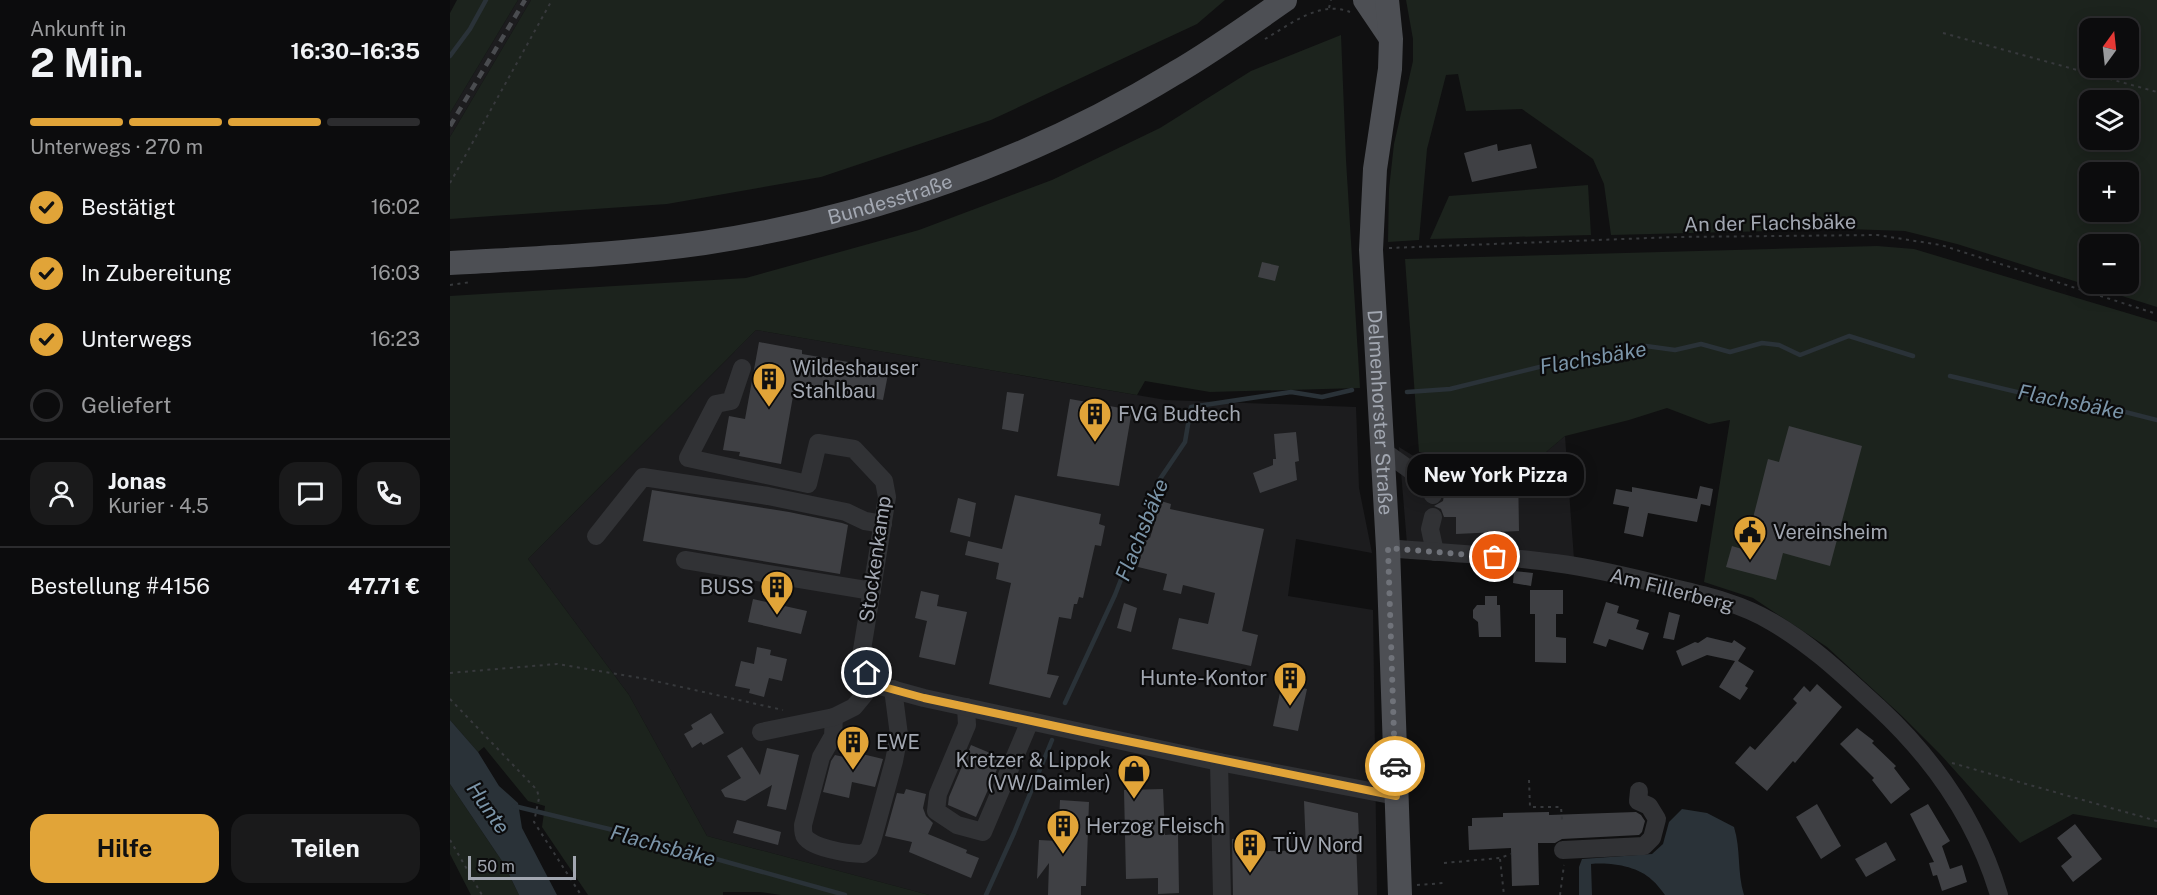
<!DOCTYPE html>
<html lang="de">
<meta charset="utf-8">
<style>
:root{--surface:#0c0c0d;--page:#1a1a1b;--text:#f1f3f6;--muted:#9a9b9d;--line:#2c2c2e;--accent:#e1a438}
body{margin:0;font-family:"Public Sans",sans-serif;background:var(--page);color:var(--text);height:100vh;display:flex;flex-direction:column;font-size:22px;white-space:nowrap}
*{box-sizing:border-box;margin:0}
p{font-size:20px;color:var(--muted)}
.icon{flex:none;width:33px;height:33px;fill:none;stroke:currentColor;stroke-width:2;stroke-linecap:round;stroke-linejoin:round}
.map{position:relative;flex:1;overflow:hidden}
.details{display:flex;flex-direction:column;background:var(--surface);width:450px}
.details>*{flex:none}
.needle{width:39px;rotate:15deg}
.buttons{position:absolute;left:1629px;top:18px;display:grid;gap:12px}
.buttons a{display:grid;place-items:center;width:60px;height:60px;border-radius:12px;background:var(--surface);box-shadow:0 3px 15px #0003,0 0 0 2px var(--line);font-size:30px}
.scale{position:absolute;left:18px;bottom:15px;width:108px;box-sizing:border-box;padding-left:6px;border:3px solid #a2a7b1;border-top:0;font-size:16px;line-height:21px;white-space:nowrap;color:#a2a7b1;-webkit-text-stroke:4px #0b0b0c;paint-order:stroke}
.pin{position:absolute;display:grid;place-items:center;width:51px;height:51px;color:#fff;margin:-26px;border:3px solid #fff;border-radius:50%;box-shadow:0 2px 6px #0007}
.courier{position:absolute;display:grid;place-items:center;width:60px;height:60px;margin:-30px;border:4px solid #e1a438;border-radius:50%;background:#fff;color:#222;box-shadow:0 2px 8px #0007}
.bubble{position:absolute;height:42px;border-radius:18px;background:var(--surface);box-shadow:0 3px 15px #0003,0 0 0 2px var(--line);font-size:20px;font-weight:700;line-height:42px;text-align:center}
.head em{font-style:normal;font-weight:700}
.head div{display:flex;flex-direction:column-reverse}
.head{display:flex;align-items:center;justify-content:space-between;height:102px;padding:0 30px}
h1{font-size:39px;font-weight:700;line-height:45px}
.bar{display:grid;grid-template-columns:repeat(4,1fr);gap:9px 6px;align-content:center;height:72px;padding:0 30px}
.bar i{height:8px;border-radius:4px;background:var(--line)}
.bar .active{background:var(--accent)}
.bar p{grid-column:span 4}
.line{display:flex;align-items:center;gap:15px;padding:0 30px;border-top:2px solid var(--line)}
.line div{flex:1}
.round{display:grid;place-items:center;flex:none;width:63px;height:63px;border-radius:18px;background:var(--page)}
ol{padding:0 30px;list-style:none}
li{display:flex;align-items:center;gap:18px;height:66px}
li p{margin-inline-start:auto}
li .icon{padding:6px;border-radius:50%;background:var(--accent);color:#111;stroke-width:4}
li:last-child{color:var(--muted)}
li i{width:33px;height:33px;border:3px solid var(--line);border-radius:50%}
.button{display:flex;gap:12px;margin-top:auto;padding:12px 30px}
.button a{flex:1;height:69px;border-radius:18px;background:var(--accent);color:#111;font-size:24px;font-weight:700;line-height:69px;text-align:center}
.button a+a{background:var(--page);color:var(--text)}
main{display:flex;flex:1;min-height:0}
.map>svg:first-child{display:block}
</style>
<main>
<section class="details">
<div class="head"><div><h1>2 Min.</h1><p>Ankunft in</p></div><em>16:30–16:35</em></div>
<div class="bar"><i class="active"></i><i class="active"></i><i class="active"></i><i></i><p>Unterwegs · 270 m</p></div>
<ol>
<li><svg class="icon" aria-label="check" viewBox="0 0 24 24"><path d="M5 12l5 5 9-10"/></svg>Bestätigt<p>16:02</p></li>
<li><svg class="icon" aria-label="check" viewBox="0 0 24 24"><path d="M5 12l5 5 9-10"/></svg>In Zubereitung<p>16:03</p></li>
<li><svg class="icon" aria-label="check" viewBox="0 0 24 24"><path d="M5 12l5 5 9-10"/></svg>Unterwegs<p>16:23</p></li>
<li><i></i>Geliefert</li>
</ol>
<div class="line" style="height:108px"><a class="round"><svg class="icon" aria-label="person" viewBox="0 0 24 24"><circle cx="12" cy="8" r="4"/><path d="M4 21q1-7 8-7t8 7"/></svg></a><div><b>Jonas</b><p>Kurier · 4.5</p></div><a class="round"><svg class="icon" aria-label="chat" viewBox="0 0 24 24"><path d="M4 5h16v11H9l-5 4z"/></svg></a><a class="round"><svg class="icon" aria-label="phone" viewBox="0 0 24 24"><path d="M5 4h4l2 5-3 2q2 4 5 5l2-3 5 2v4C11 20 4 13 5 4z"/></svg></a></div>
<div class="line" style="height:78px"><div>Bestellung #4156</div><b>47.71 €</b></div>
<div class="button"><a>Hilfe</a><a>Teilen</a></div>
</section>
<div class="map">
<svg width="1707" height="895" viewBox="0 0 1707 895">
<rect width="100%" height="100%" fill="#101011"/>
<g fill="#1c1c1e">
<polygon points="68,0 81,0 0,137 0,113"/>
<polygon points="306,330 716,400 906,407 909,488 922,553 846,539 838,596 923,610 927,895 479,895 257,836 179,695 78,559"/>
<polygon points="1115,436 1124,559 957,544 949,447 970,460 1001,466 1095,453"/>
</g>
<g fill="#1c231d" fill-rule="evenodd">
<polygon points="7,0 68,0 0,113 0,13"/>
<polygon points="81,0 775,0 747,24 541,120 371,177 217,204 0,219 0,137"/>
<path d="M 956,0 L 1707,0 L 1707,307 L 1507,244 L 1455,231 L 1398,229 L 1161,235 L 1154,184 L 1143,159 L 1072,109 L 1016,111 L 1008,74 L 996,75 L 977,149 L 969,240 L 938,242 L 939,189 L 944,144 L 963,61 L 963,39 ZM 1640,28 L 1678,28 L 1678,68 L 1640,68 ZM 1640,100 L 1678,100 L 1678,140 L 1640,140 ZM 1640,172 L 1678,172 L 1678,212 L 1640,212 ZM 1640,244 L 1678,244 L 1678,284 L 1640,284 Z"/>
<polygon points="891,35 896,160 910,388 760,392 695,381 687,395 306,330 78,559 179,695 257,836 479,895 331,895 310,892 273,892 273,895 138,895 92,827 95,806 78,801 34,747 28,752 0,720 0,296 296,278 469,230 602,180 710,128 801,71"/>
<polygon points="1138,185 1141,235 980,239 999,196"/>
<polygon points="1427,246 1464,249 1707,322 1707,828 1623,814 1570,843 1490,754 1452,716 1377,647 1303,598 1254,582 1280,420 1259,424 1217,408 1179,420 1115,436 1095,453 1020,464 1018,452 969,452 955,259"/>
<polygon points="0,784 54,864 69,895 21,895 0,854"/>
</g>
<g fill="#2a3238">
<polygon points="0,720 28,752 49,786 68,803 72,828 107,895 69,895 54,864 0,784"/>
<path d="M 1232,809 L 1257,813 L 1284,827 C 1291,850 1287,872 1294,895 L 1215,895 C 1211,890 1207,884 1202,880 C 1188,866 1160,862 1141,864 L 1142,895 L 1129,895 L 1129,867 L 1132,859 L 1202,854 L 1213,844 L 1219,822 Z"/>
</g>
<g fill="none" stroke-linecap="round" stroke-linejoin="round">
<g stroke="#2a3238" stroke-width="4.5">
<polyline points="0,56 20,29 36,0"/>
<polyline points="1500,376 1601,400 1632,401 1707,420"/>
<polyline points="957,392 1000,389 1138,355 1184,351 1196,346 1225,350 1251,344 1280,352 1312,343 1329,345 1350,355 1399,336 1463,356"/>
<polyline points="615,703 665,595 710,479 735,442 741,407 841,392 872,397 902,390"/>
<polyline points="64,806 159,829 395,895"/>
<polyline points="536,895 564,833 602,740"/>
</g>
</g>
<g fill="#3f4044">
<polygon points="1047,144 1048,151 1081,144 1087,168 1022,182 1014,153"/>
<polygon points="812,262 829,266 825,281 808,277"/>
<polygon points="309,342 352,350 352,354 439,369 433,400 345,385 331,464 289,456 290,452 273,450 279,416 295,419"/>
<polygon points="557,392 574,394 568,432 552,429"/>
<polygon points="620,399 682,410 669,486 607,476"/>
<polygon points="1339,426 1412,446 1380,566 1333,553 1326,580 1276,567 1282,546 1305,553 1314,521 1303,518 1318,459 1329,462"/>
<polygon points="846,432 849,461 845,462 847,480 810,493 803,473 823,465 823,459 826,459 824,434"/>
<polygon points="1068,468 1069,531 1006,534 1006,517 994,517 991,509 984,506 993,501 994,495 1005,494 1005,478 1020,478 1020,469"/>
<polygon points="1250,486 1263,489 1260,506 1251,504 1247,522 1198,513 1193,537 1174,533 1179,507 1163,504 1166,489 1182,492 1182,487 1247,499"/>
<polygon points="202,490 339,512 392,523 398,525 390,574 193,541"/>
<polygon points="565,495 651,514 649,524 655,526 651,546 645,545 633,598 629,597 627,604 624,604 621,619 609,617 597,674 609,676 600,698 539,684 561,583 546,579 549,563 515,555 518,541 552,549"/>
<polygon points="508,498 526,503 520,537 500,532"/>
<polygon points="711,501 721,504 720,509 814,529 792,631 808,635 801,666 722,649 729,618 758,624 765,593 733,585 731,594 713,590 717,574 688,567 696,537 700,538"/>
<polygon points="1064,571 1083,573 1081,586 1063,583"/>
<polygon points="1080,590 1113,590 1113,614 1106,614 1106,637 1116,638 1116,663 1085,662 1085,614 1080,614"/>
<polygon points="471,591 489,595 487,606 517,612 505,665 469,657 477,621 465,618"/>
<polygon points="1035,596 1047,596 1047,605 1050,605 1051,637 1029,637 1028,622 1023,618 1023,610 1027,605 1035,605"/>
<polygon points="303,599 357,611 351,634 298,622"/>
<polygon points="1156,602 1169,606 1167,613 1189,620 1186,629 1199,633 1193,650 1159,639 1156,647 1143,643"/>
<polygon points="674,603 687,608 681,632 667,628"/>
<polygon points="1219,612 1230,615 1224,640 1213,638"/>
<polygon points="1257,637 1282,643 1284,640 1296,648 1288,661 1304,671 1295,686 1298,688 1290,700 1269,687 1285,661 1257,655 1232,666 1226,651 1245,642 1248,643"/>
<polygon points="307,647 321,650 320,655 337,659 332,681 319,678 314,697 299,693 300,689 285,686 291,661 304,664"/>
<polygon points="832,683 857,689 848,731 823,726"/>
<polygon points="1367,684 1392,707 1345,763 1343,761 1317,791 1285,763 1300,746 1305,750 1347,703 1343,699 1354,686 1360,692"/>
<polygon points="261,713 274,733 253,745 251,742 242,748 234,734 243,729 241,725"/>
<polygon points="1407,728 1424,741 1422,743 1446,766 1444,768 1460,789 1441,804 1422,780 1424,778 1390,744"/>
<polygon points="521,745 552,758 526,817 498,805 499,797"/>
<polygon points="292,747 310,775 317,748 349,755 336,810 317,806 322,785 295,801 275,797 271,790 291,778 277,756"/>
<polygon points="408,753 433,759 425,787 402,782 399,798 373,792 381,761 385,755 407,760"/>
<polygon points="456,789 476,794 473,808 476,816 483,823 478,834 517,850 516,853 529,858 521,878 459,852 462,842 435,836 447,793 454,794"/>
<polygon points="713,789 715,835 728,834 729,893 708,894 708,878 676,879 674,790"/>
<polygon points="610,800 639,802 636,886 631,886 631,895 598,895 599,863 587,879 589,840 608,841"/>
<polygon points="854,801 908,813 909,839 906,839 908,895 783,895 782,839 793,838 794,852 856,850"/>
<polygon points="1367,804 1391,846 1371,859 1346,817"/>
<polygon points="1478,804 1500,841 1492,846 1500,869 1512,865 1517,882 1492,891 1487,875 1483,876 1479,863 1484,862 1460,814"/>
<polygon points="1099,812 1099,815 1186,812 1191,815 1195,821 1192,832 1189,835 1112,839 1105,843 1088,843 1089,885 1062,886 1061,848 1019,850 1018,826 1022,826 1022,818 1053,817 1053,813"/>
<polygon points="287,820 331,832 328,845 283,833"/>
<polygon points="1625,824 1652,859 1623,882 1611,866 1622,857 1607,838"/>
<polygon points="1436,842 1446,860 1416,877 1405,859"/>
</g>
<g fill="none" stroke-linecap="round" stroke-linejoin="round">
<g stroke="#37393c" stroke-width="2" stroke-dasharray="3 4.5" stroke-linecap="butt">
<polyline points="879,8 881,0"/>
<polyline points="1493,33 1707,92"/>
<path d="M 815,39 C 841,24 870,0 900,12"/>
<polyline points="0,183 102,0"/>
<polyline points="939,248 1226,237 1427,235 1491,245 1707,314"/>
<polyline points="0,285 21,282"/>
<polyline points="0,673 107,664 196,679 333,710"/>
<polyline points="0,699 87,790 89,798 84,822 131,895"/>
<polyline points="1502,763 1707,821"/>
<polyline points="1079,780 1080,807 1111,807 1112,820"/>
<polyline points="0,840 32,895"/>
<polyline points="1050,859 1054,895"/>
<polyline points="994,863 1050,858 1061,854"/>
<polyline points="967,885 994,883"/>
<polyline points="1110,895 1114,865"/>
</g>
<g stroke="#313235" stroke-width="18">
<polyline points="292,368 281,401 266,404 238,458 358,484 368,443 404,449 434,481 437,497 410,662 423,684"/>
<polyline points="932,450 973,479 983,495"/>
<polyline points="983,517 980,529 985,552"/>
<polyline points="146,536 193,477 318,496 396,512 415,521 433,524"/>
<path d="M 938,548 C 993,553 1049,555 1105,563 C 1145,568 1185,578 1224,588 C 1258,596 1292,604 1322,622 C 1362,645 1394,676 1428,707 C 1484,759 1527,821 1549,895"/>
<polyline points="235,560 422,591"/>
<polyline points="516,707 517,725 488,794 486,811 507,825 533,832 580,721"/>
<path d="M 384,717 L 383,736 L 371,757 L 353,825 C 353,827 353,834 354,835 C 359,848 400,854 413,854 L 419,849 L 422,841 L 444,761 L 449,735 L 443,689"/>
<polyline points="311,732 384,717 404,707 423,684 474,698 769,762 946,796"/>
<polyline points="769,762 772,895"/>
<polyline points="1113,850 1194,846 1202,838 1207,819 1199,806 1188,801 1189,791"/>
</g>
<g stroke="#4d4f54" stroke-width="24">
<polyline points="915,0 940,37"/>
<path id="s1" d="M 937,0 L 941,39 L 940,69 L 925,169 L 921,250 L 938,548 L 950,895"/>
<path id="s2" d="M 0,263 C 85,258 170,255 254,243 C 419,218 583,160 725,73 C 763,51 799,25 835,0"/>
</g>
<polyline stroke="#4a4c50" stroke-width="4.5" stroke-dasharray="8 6" stroke-linecap="butt" points="0,126 75,0"/>
</g>
<g fill="none" stroke-linecap="round" stroke-linejoin="round">
<polyline stroke="#6f7279" stroke-width="6" stroke-dasharray="0 10.8" points="945,766 938,548 1045,557"/>
<polyline stroke="#e1a438" stroke-width="8" points="417,673 423,684 474,698 633,732 946,796 945,766"/>
</g>
<defs>
<g id="building-pin" transform="scale(1.725)"><path d="M0 17L-7.5 6A9.5 9.5 0 1 1 7.5 6Z" fill="#e1a438" stroke="#0b0b0c"/><path d="M-4-6H4V6H1V3H-1V6H-4ZM-2.5-4.3h1.7v1.8h-1.7ZM.8-4.3h1.7v1.8H.8ZM-2.5-1h1.7V.8h-1.7ZM.8-1h1.7V.8H.8Z" fill="#111"/></g>
<g id="civic-pin" transform="scale(1.725)"><path d="M0 17L-7.5 6A9.5 9.5 0 1 1 7.5 6Z" fill="#e1a438" stroke="#0b0b0c"/><path d="M-.6-6.5H3V-4.5H.6V-3L4-1V1h2V6H-6V1h2V-1L-.6-3ZM-1.2 2.5V6h2.4V2.5Z" fill="#111"/></g>
<g id="shop-pin" transform="scale(1.725)"><path d="M0 17L-7.5 6A9.5 9.5 0 1 1 7.5 6Z" fill="#e1a438" stroke="#0b0b0c"/><path d="M-5-2.5h2.3a2.7 3.5 0 0 1 5.4 0H5L5.5 6h-11ZM-1.5-2.5h3a1.5 2.3 0 0 0-3 0Z" fill="#111"/></g>
</defs>
<g fill-rule="evenodd">
<use href="#building-pin" x="319" y="379"/>
<use href="#building-pin" x="645" y="414"/>
<use href="#civic-pin" x="1300" y="532"/>
<use href="#building-pin" x="327" y="587"/>
<use href="#building-pin" x="840" y="678"/>
<use href="#building-pin" x="403" y="742"/>
<use href="#shop-pin" x="684" y="771"/>
<use href="#building-pin" x="613" y="826"/>
<use href="#building-pin" x="800" y="845"/>
</g>
<g text-anchor="middle" stroke-width="4.5" stroke-linejoin="round" paint-order="stroke">
<g font-size="20" fill="#a2a7b1" stroke="#0b0b0c">
<text dy="7" stroke="none"><textPath href="#s2" startOffset="446">Bundesstraße</textPath></text>
<text transform="translate(1320 223) rotate(-1)" y="7">An der Flachsbäke</text>
<text dy="7" stroke="none"><textPath href="#s1" startOffset="414">Delmenhorster Straße</textPath></text>
<text transform="translate(425 559) rotate(-82)" y="7">Stockenkamp</text>
<text transform="translate(1222 590) rotate(14)" y="7">Am Fillerberg</text>
</g>
<g font-size="20" fill="#a2a7b1" stroke="#0b0b0c" text-anchor="start">
<text x="342" y="375">Wildeshauser<tspan x="342" dy="23">Stahlbau</tspan></text>
<text x="668" y="421">FVG Budtech</text>
<text x="1323" y="539">Vereinsheim</text>
<text x="304" y="594" text-anchor="end">BUSS</text>
<text x="817" y="685" text-anchor="end">Hunte-Kontor</text>
<text x="426" y="749">EWE</text>
<text x="661" y="767" text-anchor="end">Kretzer &amp; Lippok<tspan x="661" dy="23">(VW/Daimler)</tspan></text>
<text x="636" y="833">Herzog Fleisch</text>
<text x="823" y="852">TÜV Nord</text>
</g>
<g font-size="21" font-style="italic" fill="#7b95a9" stroke="#0b0b0c">
<text transform="translate(1143 358) rotate(-10)" y="7">Flachsbäke</text>
<text transform="translate(1621 402) rotate(11)" y="7">Flachsbäke</text>
<text transform="translate(692 530) rotate(-68)" y="7">Flachsbäke</text>
<text transform="translate(38 808) rotate(55)" y="7">Hunte</text>
<text transform="translate(213 846) rotate(15)" y="7">Flachsbäke</text>
</g>
</g>
</svg>
<div class="buttons">
<a><svg class="needle" viewBox="-14 -14 28 28"><path d="M0-13l5 13h-10z" fill="#e53935"/><path d="M0 13l5-13h-10z" fill="#9a9b9d"/></svg></a>
<a><svg class="icon" aria-label="layers" viewBox="0 0 24 24"><path d="M12 4l9 5-9 5-9-5zM3 14l9 5 9-5"/></svg></a>
<a>+</a>
<a>−</a>
</div>
<div class="scale">50 m</div>
<div class="pin" style="left:1045px;top:557px;background:#ea580c"><svg class="icon" aria-label="bag" viewBox="0 0 24 24"><path d="M5 8h14l-1 12H6zM9 8a3 3 0 0 1 6 0"/></svg></div>
<div class="pin" style="left:417px;top:673px;background:#1f2937"><svg class="icon" aria-label="home" viewBox="0 0 24 24"><path d="M3 11l9-7 9 7M6 9v11h12V9"/></svg></div>
<div class="courier" style="left:945px;top:766px"><svg class="icon" aria-label="car" viewBox="0 0 24 24"><path d="M5 17H2v-5l4-1 3-4h7l3 4 3 1v5h-3M9 17h6M6 11h13"/><circle cx="7" cy="17" r="2"/><circle cx="17" cy="17" r="2"/></svg></div>
<div class="bubble" style="left:957px;top:454px;width:177px">New York Pizza</div>
</div>
</main>
